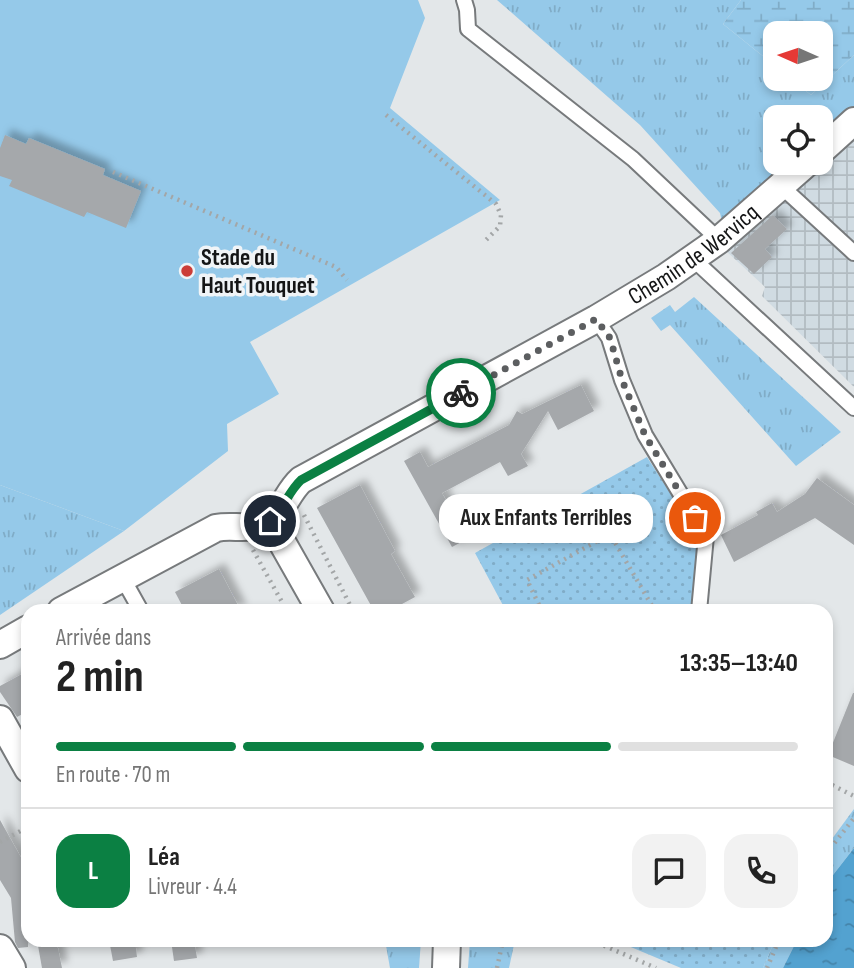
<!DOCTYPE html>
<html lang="fr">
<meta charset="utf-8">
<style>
:root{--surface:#fff;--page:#f2f2f2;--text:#222;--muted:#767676;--line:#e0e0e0;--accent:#0b8043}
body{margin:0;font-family:"Sofia Sans Condensed",sans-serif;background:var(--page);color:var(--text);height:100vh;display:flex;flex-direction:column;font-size:26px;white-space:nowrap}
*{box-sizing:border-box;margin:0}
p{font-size:23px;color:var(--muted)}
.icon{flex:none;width:38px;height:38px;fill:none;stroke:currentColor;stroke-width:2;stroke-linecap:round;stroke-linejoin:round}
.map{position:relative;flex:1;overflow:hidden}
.details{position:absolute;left:21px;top:604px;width:812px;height:343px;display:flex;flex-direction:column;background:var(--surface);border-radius:21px;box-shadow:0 4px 10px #0003}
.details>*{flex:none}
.needle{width:46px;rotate:273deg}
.controls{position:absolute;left:763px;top:21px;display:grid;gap:14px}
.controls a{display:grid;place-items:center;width:70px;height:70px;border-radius:14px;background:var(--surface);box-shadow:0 4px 10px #0003;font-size:35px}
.pin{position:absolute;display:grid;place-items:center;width:60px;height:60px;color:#fff;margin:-30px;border:4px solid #fff;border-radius:50%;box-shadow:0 2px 7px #0007}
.courier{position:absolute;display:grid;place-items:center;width:70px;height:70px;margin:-35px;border:5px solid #0b8043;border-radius:50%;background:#fff;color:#222;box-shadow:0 2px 9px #0007}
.bubble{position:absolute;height:49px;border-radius:21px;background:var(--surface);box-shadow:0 4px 10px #0003;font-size:23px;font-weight:700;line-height:49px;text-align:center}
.summary em{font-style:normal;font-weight:700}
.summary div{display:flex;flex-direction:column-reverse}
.summary{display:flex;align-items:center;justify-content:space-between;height:119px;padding:0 35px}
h1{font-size:46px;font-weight:700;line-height:52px}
.bar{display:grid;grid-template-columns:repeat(4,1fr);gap:10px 7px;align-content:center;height:84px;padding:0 35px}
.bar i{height:9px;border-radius:5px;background:var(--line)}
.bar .current{background:var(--accent)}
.bar p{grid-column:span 4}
.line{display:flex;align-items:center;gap:18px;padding:0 35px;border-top:2px solid var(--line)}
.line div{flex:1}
.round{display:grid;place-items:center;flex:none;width:74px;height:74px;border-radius:21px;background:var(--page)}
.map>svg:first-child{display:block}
</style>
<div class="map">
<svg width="854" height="968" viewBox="0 0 854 968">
<defs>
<pattern id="industrial-grid" width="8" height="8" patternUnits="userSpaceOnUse" patternTransform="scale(1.75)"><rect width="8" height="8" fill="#d0dbe2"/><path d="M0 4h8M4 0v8" fill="none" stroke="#b2bbc1"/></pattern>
<pattern id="grass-tufts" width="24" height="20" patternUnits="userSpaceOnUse" patternTransform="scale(1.75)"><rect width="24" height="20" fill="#95c9e9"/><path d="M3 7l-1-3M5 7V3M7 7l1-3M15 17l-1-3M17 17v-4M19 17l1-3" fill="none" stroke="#80acc7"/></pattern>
<pattern id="wetland-marsh" width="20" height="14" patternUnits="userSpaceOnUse" patternTransform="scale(1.75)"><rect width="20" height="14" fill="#95c9e9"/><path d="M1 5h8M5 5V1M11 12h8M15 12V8" fill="none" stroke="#80acc7"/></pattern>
<pattern id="garden-dots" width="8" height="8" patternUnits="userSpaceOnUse" patternTransform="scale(1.75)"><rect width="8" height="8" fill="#95c9e9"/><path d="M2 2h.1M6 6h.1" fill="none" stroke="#80acc7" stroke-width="1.8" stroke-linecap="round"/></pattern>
<pattern id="water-ripples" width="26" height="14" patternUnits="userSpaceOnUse" patternTransform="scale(1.75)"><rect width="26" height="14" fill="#53a2d0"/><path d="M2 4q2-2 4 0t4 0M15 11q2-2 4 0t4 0" fill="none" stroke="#4483a8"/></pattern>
<filter id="shadow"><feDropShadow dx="6" dy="-6" stdDeviation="3.5" flood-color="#0004"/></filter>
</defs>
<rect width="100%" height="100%" fill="#e3e7e9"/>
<polygon fill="url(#industrial-grid)" points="854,132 854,387 762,296 765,287 725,250"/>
<g fill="url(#grass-tufts)" fill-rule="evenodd">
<path d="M 497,0 L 741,0 L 723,24 L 775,66 L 775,79 L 791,79 L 811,95 L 854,55 L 854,132 L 728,248 L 720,213 L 640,125 ZM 775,117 L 821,117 L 821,163 L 775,163 Z"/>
<polygon points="694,297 841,432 796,466 670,325 661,331 651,318 670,305 675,312"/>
<polygon points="0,485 124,531 0,615"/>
<polygon points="854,809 854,848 826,884 826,847"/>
<polygon points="385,940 421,940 419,968 390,968"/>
<polygon points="470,940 515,940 509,968 468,968"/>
<polygon points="775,940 797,940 783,968 763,968"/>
</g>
<polygon fill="url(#wetland-marsh)" points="741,0 854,0 854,55 811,95 791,79 821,79 821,33 775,33 775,66 723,24"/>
<polygon fill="#95c9e9" points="0,0 418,0 425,18 390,108 500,200 250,342 279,394 227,424 228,451 124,531 0,485"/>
<g fill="url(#garden-dots)">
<polygon points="647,457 699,538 692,611 503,611 505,609 475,553"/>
<polygon points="614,940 775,940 763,968 681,968"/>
</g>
<polygon fill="url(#water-ripples)" points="854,848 854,968 783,968 797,940 826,940 826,884"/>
<g fill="#a5a8ab" filter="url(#shadow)">
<polygon points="5,135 26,144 29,138 105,169 103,175 141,191 126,228 87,212 84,217 9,186 12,180 0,176 0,148"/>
<polygon points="773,215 787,229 765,249 772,257 754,274 731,253"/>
<polygon points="581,385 594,411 558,430 548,411 521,454 528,466 508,476 500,462 442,493 467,539 452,547 404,461 420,452 428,467 509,425 517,411 522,414"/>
<polygon points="817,478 854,505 854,545 815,518 734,562 721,535 758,515 756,512 772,503 777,512 805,494"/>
<polygon points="360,485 395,551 391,554 415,597 389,611 374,611 317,508"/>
<polygon points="219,569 241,611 185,611 175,592"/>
<polygon points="22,674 28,685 28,711 17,717 0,692 0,686"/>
<polygon points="853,693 854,693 854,766 828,755"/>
<polygon points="0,820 28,870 28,947 18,948 15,942 11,898 0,880"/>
<polygon points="37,940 54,940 56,946 58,948 62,968 42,968"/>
<polygon points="109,940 135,940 137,957 113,961"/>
<polygon points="171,940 194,940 197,958 174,961"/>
</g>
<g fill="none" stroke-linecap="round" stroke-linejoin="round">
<g stroke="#777a7c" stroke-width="18">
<g id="lane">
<polyline points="464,0 467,10 468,29 633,159 719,240"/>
<polyline points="781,186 854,253"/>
<polyline points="692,258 854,408"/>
<polyline points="596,319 609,338 622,380 645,435 706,536 699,611"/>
<polyline points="122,577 141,611"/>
</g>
</g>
<g stroke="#777a7c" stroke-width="30">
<g id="street">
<polyline points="821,151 854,121"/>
<polyline points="270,521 321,611"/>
<path id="s1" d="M 61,611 L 216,528 C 230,525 242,529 255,526 C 282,521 284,495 301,480 L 596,319 L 666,277 L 719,240 L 807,163"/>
<polyline points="0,645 28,629"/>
<polyline points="0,719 28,769"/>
<polyline points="0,948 12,968"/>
<polyline points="446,968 447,940"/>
</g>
</g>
<g stroke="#a3a6a7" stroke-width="4.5" stroke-dasharray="2 5" stroke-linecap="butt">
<polyline points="386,115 496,204 501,215 500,226 486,240"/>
<polyline points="113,172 336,267 347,280"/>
<polyline points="304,515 353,611"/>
<polyline points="253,550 287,611"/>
<polyline points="542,611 527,580 610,534 655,611"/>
<polyline points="826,782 854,796"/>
<polyline points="0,842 28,827"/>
<polyline points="826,854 854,818"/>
<polyline points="591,940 656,968"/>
<polyline points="697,940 713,946 716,940"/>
<polyline points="497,968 503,940"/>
<polyline points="767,968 779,940"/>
</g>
<use href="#lane" stroke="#fff" stroke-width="14"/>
<use href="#street" stroke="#fff" stroke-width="26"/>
</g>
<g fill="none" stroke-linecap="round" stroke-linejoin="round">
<polyline stroke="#5c5e60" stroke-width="7" stroke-dasharray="0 12.6" points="461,393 596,319 610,338 622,380 645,435 695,518"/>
<path stroke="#0b8043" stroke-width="9" d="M 270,521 C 284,509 288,492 301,480 L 461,393"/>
</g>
<circle fill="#cb3d38" stroke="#f0f4f7" stroke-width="2.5" cx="187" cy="271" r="7"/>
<g text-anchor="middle" stroke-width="7" stroke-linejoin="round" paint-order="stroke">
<g font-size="24" fill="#141516" stroke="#f0f4f7">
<text dy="8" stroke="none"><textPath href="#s1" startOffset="735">Chemin de Wervicq</textPath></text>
</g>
<g font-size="24" font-weight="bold" fill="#141516" stroke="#f0f4f7" text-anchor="start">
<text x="201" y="265">Stade du<tspan x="201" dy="28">Haut Touquet</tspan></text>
</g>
</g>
</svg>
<div class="controls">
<a><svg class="needle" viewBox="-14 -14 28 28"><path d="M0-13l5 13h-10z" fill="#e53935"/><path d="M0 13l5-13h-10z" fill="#767676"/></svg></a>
<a><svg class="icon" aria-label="locate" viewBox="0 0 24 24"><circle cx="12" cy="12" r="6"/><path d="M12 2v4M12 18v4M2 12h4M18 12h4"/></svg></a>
</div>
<div class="pin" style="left:695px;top:518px;background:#ea580c"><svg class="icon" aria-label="bag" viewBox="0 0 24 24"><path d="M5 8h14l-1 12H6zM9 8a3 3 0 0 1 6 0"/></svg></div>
<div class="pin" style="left:270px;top:521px;background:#1f2937"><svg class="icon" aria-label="home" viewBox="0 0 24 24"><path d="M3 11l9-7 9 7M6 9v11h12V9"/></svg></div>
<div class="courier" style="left:461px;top:393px"><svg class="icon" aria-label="bike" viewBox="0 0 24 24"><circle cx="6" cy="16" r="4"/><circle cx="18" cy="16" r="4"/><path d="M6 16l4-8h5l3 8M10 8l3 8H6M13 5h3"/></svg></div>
<div class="bubble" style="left:439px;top:494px;width:214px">Aux Enfants Terribles</div>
<section class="details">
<div class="summary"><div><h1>2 min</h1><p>Arrivée dans</p></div><em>13:35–13:40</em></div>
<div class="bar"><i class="current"></i><i class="current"></i><i class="current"></i><i></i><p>En route · 70 m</p></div>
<div class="line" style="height:126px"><b class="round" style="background:var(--accent);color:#fff">L</b><div><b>Léa</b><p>Livreur · 4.4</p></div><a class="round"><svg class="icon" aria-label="chat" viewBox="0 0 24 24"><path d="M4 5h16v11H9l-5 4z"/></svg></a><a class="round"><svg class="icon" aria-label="phone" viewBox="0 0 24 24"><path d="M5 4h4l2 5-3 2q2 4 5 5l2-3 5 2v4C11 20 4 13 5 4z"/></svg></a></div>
</section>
</div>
